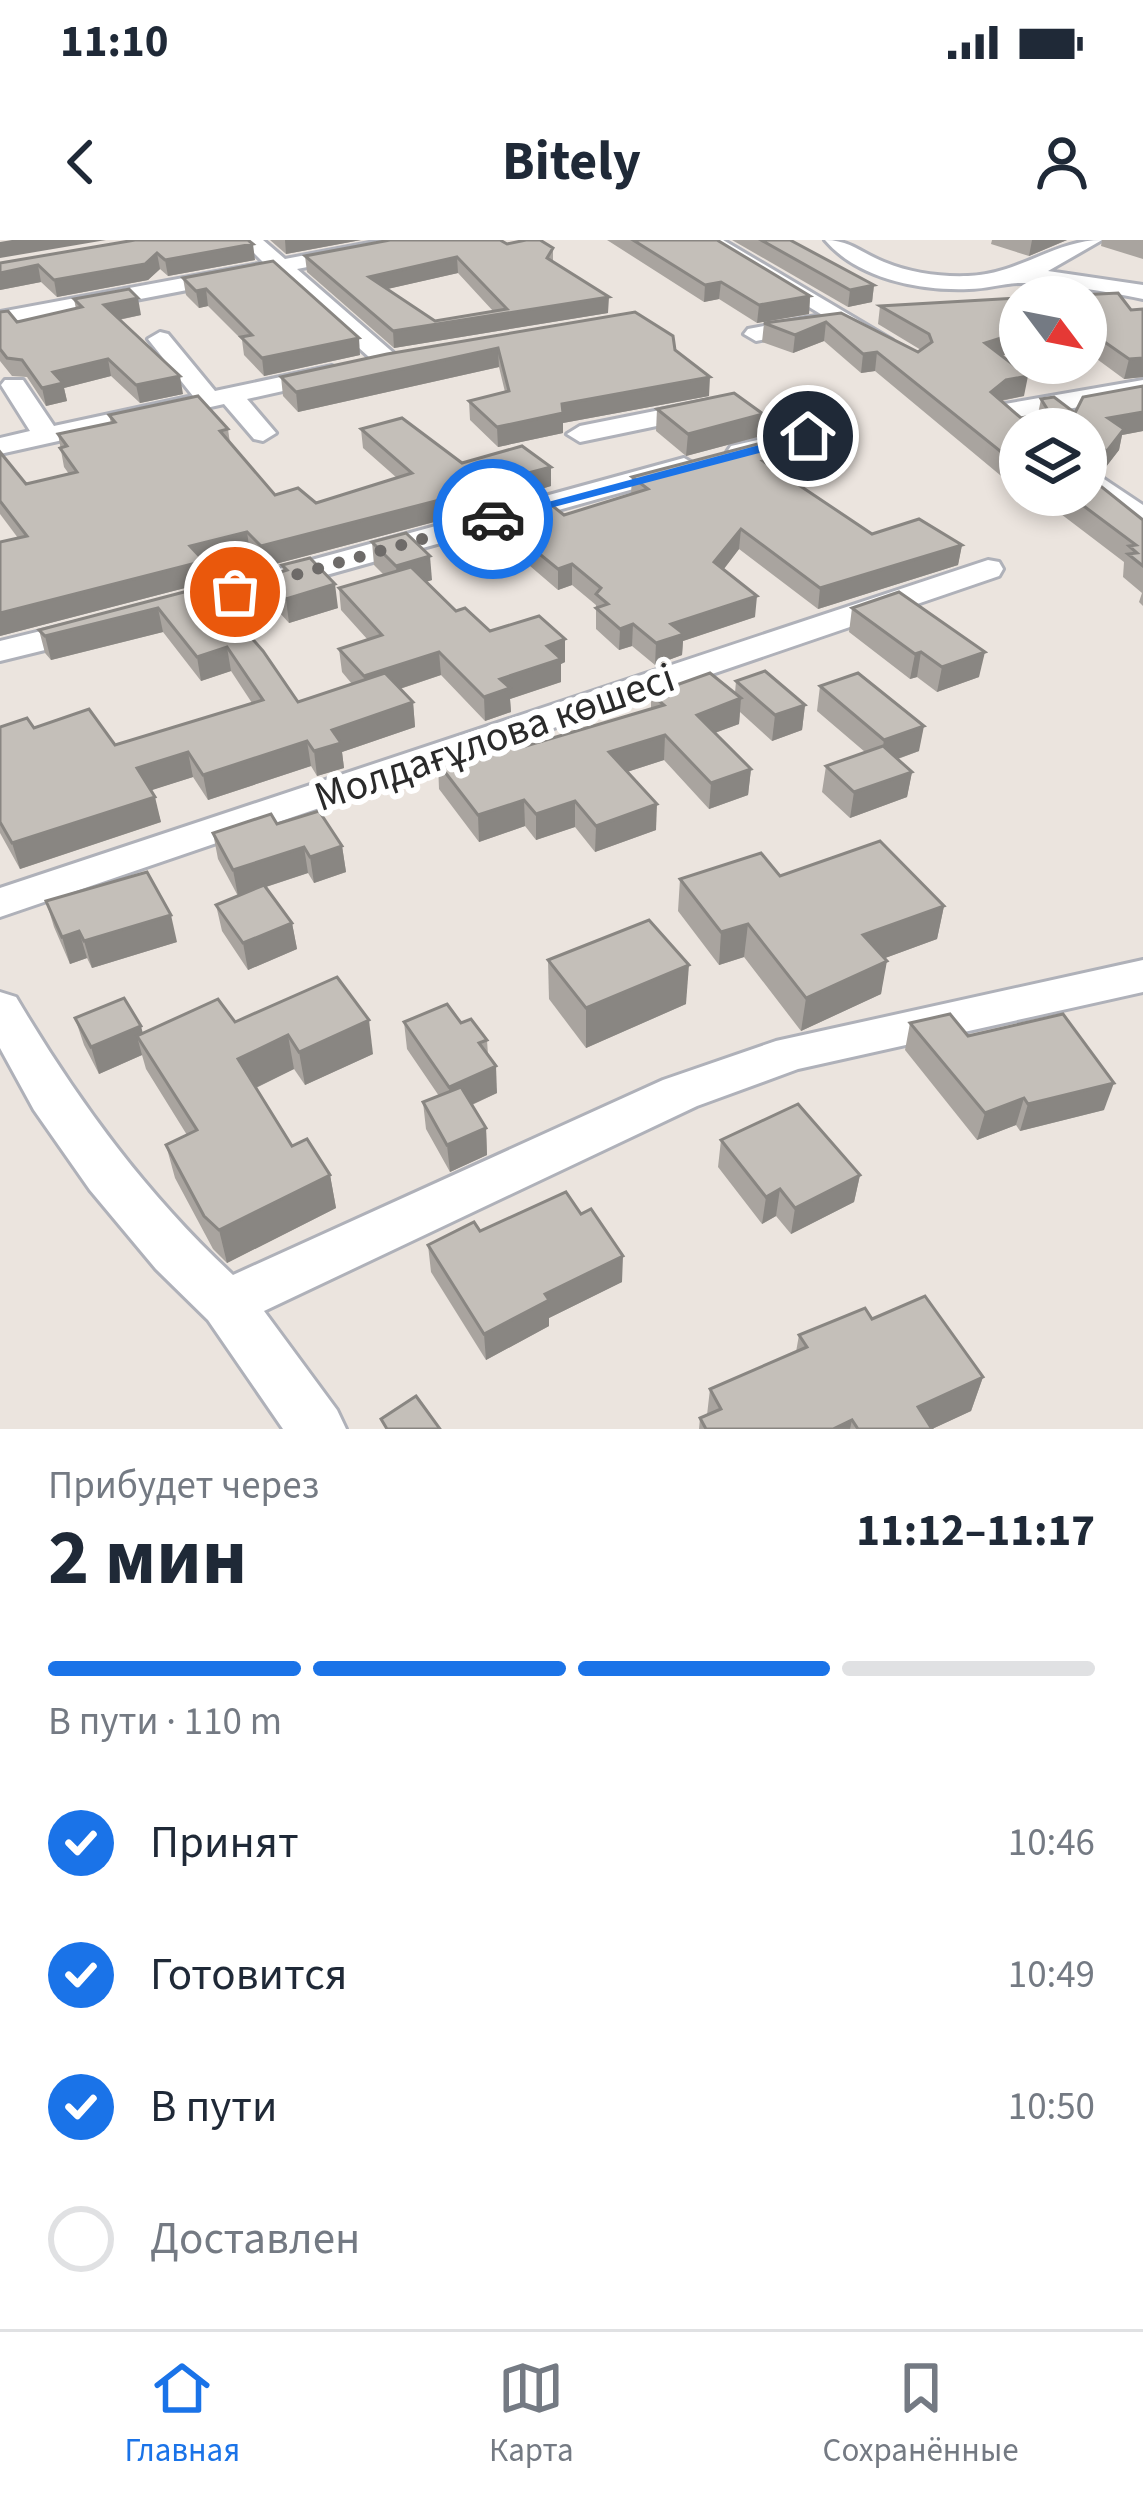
<!DOCTYPE html>
<html lang="ru">
<meta charset="utf-8">
<style>
:root{--surface:#fff;--page:#f6f6f7;--text:#1f2937;--muted:#747a83;--line:#e0e1e3;--accent:#1a73e8}
body{margin:0;font-family:"Source Sans 3",sans-serif;background:var(--page);color:var(--text);height:100vh;display:flex;flex-direction:column;font-size:45px;white-space:nowrap}
*{box-sizing:border-box;margin:0}
p{font-size:39px;color:var(--muted)}
.icon{flex:none;width:66px;height:66px;fill:none;stroke:currentColor;stroke-width:2;stroke-linecap:round;stroke-linejoin:round}
.map{position:relative;height:1189px;overflow:hidden}
.sheet{display:flex;flex-direction:column;background:var(--surface);flex:1}
.sheet>*{flex:none}
.needle{width:78px;rotate:122deg}
.fabs{position:absolute;left:999px;top:36px;display:grid;gap:24px}
.fabs a{display:grid;place-items:center;width:108px;height:108px;border-radius:50%;background:var(--surface);box-shadow:0 6px 18px #0003;font-size:60px}
.pin{position:absolute;display:grid;place-items:center;width:102px;height:102px;color:#fff;margin:-51px;border:6px solid #fff;border-radius:50%;box-shadow:0 3px 12px #0007}
.courier{position:absolute;display:grid;place-items:center;width:120px;height:120px;margin:-60px;border:9px solid #1a73e8;border-radius:50%;background:#fff;color:#222;box-shadow:0 3px 15px #0007}
.summary em{font-style:normal;font-weight:700}
.summary div{display:flex;flex-direction:column-reverse}
.summary{display:flex;align-items:center;justify-content:space-between;height:204px;padding:0 48px}
h1{font-size:78px;font-weight:700;line-height:90px}
.bar{display:grid;grid-template-columns:repeat(4,1fr);gap:18px 12px;align-content:center;height:144px;padding:0 48px}
.bar i{height:15px;border-radius:9px;background:var(--line)}
.bar .current{background:var(--accent)}
.bar p{grid-column:span 4}
ol{padding:0 48px;list-style:none}
li{display:flex;align-items:center;gap:36px;height:132px}
li p{margin-inline-start:auto}
li .icon{padding:12px;border-radius:50%;background:var(--accent);color:#fff;stroke-width:4}
li:last-child{color:var(--muted)}
li i{width:66px;height:66px;border:6px solid var(--line);border-radius:50%}
.status{display:flex;justify-content:space-between;align-items:center;height:84px;padding:0 60px;background:var(--surface);direction:ltr}
.status svg{height:33px;fill:currentColor}
header{display:flex;justify-content:space-between;align-items:center;height:156px;padding:0 48px;background:var(--surface);font-size:54px;font-weight:700}
.dock{display:flex;justify-content:space-around;align-items:center;height:168px;border-top:3px solid var(--line);background:var(--surface);font-size:33px;color:var(--muted)}
.dock a{display:grid;justify-items:center;gap:6px}
.dock .current{color:var(--accent)}
.map>svg:first-child{display:block}
</style>
<div class="status"><b>11:10</b><svg viewBox="0 0 49 12"><path d="M0 12V9h3v3zM5 12V6h3v6zM10 12V3h3v9zM15 12V0h3v12zM26 1h20v11H26zM47 4h2v5h-2z"/></svg></div>
<header><svg class="icon" aria-label="back" viewBox="0 0 24 24"><path d="M15 5l-7 7 7 7"/></svg>Bitely<svg class="icon" aria-label="person" viewBox="0 0 24 24"><circle cx="12" cy="8" r="4"/><path d="M4 21q1-7 8-7t8 7"/></svg></header>
<div class="map">
<svg width="1143" height="1189" viewBox="0 0 1143 1189">
<rect width="100%" height="100%" fill="#ebe4de"/>
<g fill="none" stroke-linecap="round" stroke-linejoin="round">
<g stroke="#afb1b9" stroke-width="6">
<g id="minor">
<polygon points="241,0 263,0 285,19 385,0 428,0 418,6 297,29 397,116 397,126 379,126 276,33 0,86 0,72 264,23"/>
<polygon points="698,0 723,0 892,100 888,105 872,105"/>
<path d="M 825,0 C 850,0 861,13 884,22 C 911,33 939,37 968,36 C 1018,35 1054,0 1102,0 L 1048,31 L 1143,45 L 1143,59 C 1103,51 1065,44 1024,43 C 1006,42 988,49 969,49 C 920,51 858,39 825,0 Z"/>
<polygon points="816,76 828,83 824,88 756,101 744,94 748,89"/>
<polygon points="160,92 168,94 215,151 332,126 344,133 341,138 247,159 276,193 263,201 254,199 224,164 0,214 0,198 30,191 1,145 5,140 23,140 54,186 193,156 148,99"/>
<polygon points="1143,140 1143,156 1027,176 1041,189 1020,189 1020,195 992,172 1005,164"/>
<polygon points="710,160 719,163 723,168 719,173 580,202 567,194 580,186"/>
<polygon points="809,188 822,196 818,202 741,220 727,212 731,206"/>
<polygon points="684,218 698,226 694,232 191,373 180,376 164,366 169,359"/>
<polygon points="1086,227 1143,265 1143,288 1133,285 1086,249"/>
<polygon points="988,320 999,322 1003,329 999,336 0,677 0,648"/>
<polygon points="94,378 110,388 106,395 0,421 0,401"/>
<path d="M 1143,720 L 1143,752 L 798,829 L 697,866 L 264,1071 L 337,1170 L 346,1189 L 283,1189 L 208,1080 L 156,1029 L 90,950 L 34,870 L 0,808 L 0,752 L 16,757 C 77,860 145,953 233,1035 L 663,840 L 776,801 Z"/>
</g>
</g>
<use href="#minor" fill="#fff" fill-rule="evenodd"/>
</g>
<g fill="#a9a49f" fill-rule="evenodd">
<polygon points="135,0 255,20 168,36 160,29 148,40 57,57 41,42 0,50 0,23"/>
<polygon points="270,0 361,0 286,14"/>
<polygon points="607,0 717,0 810,56 809,74 757,83 719,59 704,62"/>
<polygon points="732,0 790,0 874,45 872,62 848,67"/>
<polygon points="992,0 1067,0 1029,16 991,4"/>
<polygon points="1102,0 1143,0 1143,19 1101,6"/>
<path d="M 507,4 L 553,8 L 553,22 L 608,73 L 394,108 L 307,32 L 305,16 ZM 458,33 L 493,71 L 435,81 L 387,49 Z"/>
<polygon points="183,38 360,115 264,136 244,115 242,100 208,66 199,68 186,55"/>
<polygon points="1086,57 1131,70 1143,69 1143,137 1124,139 1086,111"/>
<polygon points="1020,58 1020,110 1002,116 1024,156 1002,161 1021,178 1038,174 1041,159 1075,173 1143,146 1143,191 1122,195 1119,210 1102,232 1087,224 1088,236 1143,280 1143,366 1139,362 1142,353 1123,337 1124,322 1036,255 1086,255 1020,189 1020,243 1014,239 1006,240 875,131 861,133 824,101 793,113 762,102 764,83 841,73 918,112 921,110 878,84 880,66"/>
<polygon points="74,59 141,75 119,80 183,154 140,163 111,136 64,148 67,161 46,166 27,137 12,136 0,121 0,72 17,82 76,69"/>
<polygon points="675,110 709,156 563,183 563,193 498,207 470,180 469,161 505,152 499,127 298,172 283,156 281,137 387,114"/>
<polygon points="657,169 763,174 761,196 686,216 656,191"/>
<polygon points="109,175 228,189 230,203 275,255 316,263 397,238 363,208 361,189 462,223 551,227 551,246 521,255 521,259 264,327 250,312 205,324 208,342 0,396 0,302 18,298 0,274 0,212 26,244 69,234 64,227 58,194 111,183"/>
<polygon points="807,210 805,229 783,235 872,294 962,305 958,325 818,369 739,309 724,329 755,377 683,401 682,415 655,425 632,406 619,410 596,389 596,365 572,345 558,350 516,314 489,322 467,301 466,280 564,275 631,254 632,237"/>
<polygon points="372,302 432,340 426,342 456,371 490,391 565,422 561,424 561,442 510,459 511,472 485,481 441,435 400,449 413,462 415,487 342,512 344,528 317,536 311,526 208,560 193,537 151,550 161,582 20,629 0,593 0,487 34,488 115,505 252,463 231,431 201,441 163,392 51,420 45,413 39,390 226,341 235,370 228,371 298,462 352,444 342,432 339,409 368,400 341,370 339,348 384,335 374,325"/>
<polygon points="282,325 338,368 289,383 269,361 265,337 283,332"/>
<polygon points="852,368 979,437 937,452 917,437 910,439 849,392"/>
<polygon points="736,441 805,465 802,490 772,501 740,472 739,484 715,493 751,529 748,555 709,569 664,520 627,532 656,590 595,612 575,587 536,600 525,586 479,602 439,549 438,523 519,508 651,469 651,454 735,453"/>
<polygon points="820,446 919,511 898,519 912,532 907,557 850,578 822,552 826,526 865,512 817,471"/>
<polygon points="277,584 342,606 346,632 314,643 308,633 266,647 292,683 297,709 248,730 222,691 216,665 238,656 218,619 213,593"/>
<polygon points="780,636 944,666 937,699 885,718 881,754 801,791 744,717 719,725 678,671 680,639"/>
<polygon points="46,661 177,702 92,728 87,718 70,724 54,687"/>
<polygon points="548,720 686,764 586,808 549,759"/>
<polygon points="75,778 143,793 235,782 373,814 305,845 294,829 256,848 292,906 330,935 336,968 227,1023 213,1009 175,938 166,905 187,895 146,829 142,815 99,834 84,805"/>
<polygon points="404,782 461,783 487,800 488,815 497,853 472,865 486,888 487,915 450,932 426,889 423,862 439,856 407,809"/>
<polygon points="910,783 968,796 1104,870 1020,891 1016,885 977,900 905,810"/>
<polygon points="721,900 860,935 854,962 791,994 776,976 762,984 718,927"/>
<polygon points="480,991 622,1042 549,1078 549,1086 486,1120 431,1032 428,1005"/>
<polygon points="872,1079 983,1137 971,1171 932,1189 699,1189 700,1178 707,1175 710,1149 796,1112 799,1095"/>
</g>
<g fill="#898682">
<polygon points="12,0 106,0 0,18 0,2"/>
<polygon points="285,0 361,0 286,14"/>
<polygon points="1032,0 1067,0 1029,16"/>
<polygon points="253,4 255,20 168,36 165,20"/>
<polygon points="157,13 160,29 148,40 57,57 54,40"/>
<polygon points="457,17 458,33 370,53 369,37"/>
<polygon points="38,25 41,42 0,50 0,33"/>
<polygon points="721,42 719,59 704,62 705,45"/>
<polygon points="874,45 872,62 848,67 850,50"/>
<polygon points="206,49 208,66 199,68 196,51"/>
<polygon points="810,56 809,74 757,83 759,65"/>
<polygon points="609,57 608,73 394,108 393,91"/>
<polygon points="138,58 141,75 107,82 104,65"/>
<polygon points="826,82 824,101 793,113 795,95"/>
<polygon points="1020,92 1020,110 982,122 985,103"/>
<polygon points="359,98 360,115 264,136 262,118"/>
<polygon points="498,108 499,127 298,172 296,152"/>
<polygon points="877,112 875,131 861,133 863,114"/>
<polygon points="1143,118 1143,137 1124,139 1129,119"/>
<polygon points="108,119 111,136 64,148 67,161 46,166 42,148 53,132"/>
<polygon points="180,136 183,154 140,163 136,145"/>
<polygon points="1028,136 1024,156 1003,160 988,172 991,152 1006,140"/>
<polygon points="710,137 709,156 563,183 563,193 498,207 497,187 562,164"/>
<polygon points="1143,172 1143,191 1122,195 1119,210 1102,232 1107,211 1108,178"/>
<polygon points="763,174 761,196 686,216 688,194"/>
<polygon points="1093,203 1088,223 1086,225 1086,206"/>
<polygon points="807,210 805,229 761,241 763,221"/>
<polygon points="1019,218 1014,239 1006,240 1010,219"/>
<polygon points="551,227 551,246 521,255 521,259 264,327 261,306"/>
<polygon points="741,289 739,309 713,343 714,322"/>
<polygon points="247,292 250,312 205,324 208,342 0,396 0,373 190,306"/>
<polygon points="515,294 516,314 489,322 488,301"/>
<polygon points="962,305 958,325 818,369 820,348"/>
<polygon points="430,316 432,340 398,350 396,326"/>
<polygon points="572,324 572,345 558,350 558,329"/>
<polygon points="335,344 338,368 289,383 286,359"/>
<polygon points="231,346 235,370 215,375 211,352"/>
<polygon points="757,356 755,377 683,401 682,415 655,425 656,403 671,384"/>
<polygon points="158,368 163,392 51,420 45,396"/>
<polygon points="633,384 632,406 619,410 620,389"/>
<polygon points="565,399 565,422 561,424 561,442 510,459 511,472 485,481 484,457 500,439 547,406"/>
<polygon points="227,407 231,431 201,441 197,417"/>
<polygon points="439,412 441,435 366,460 364,436"/>
<polygon points="921,412 917,437 910,439 915,414"/>
<polygon points="985,412 979,437 937,452 942,427"/>
<polygon points="741,458 739,484 695,500 697,475"/>
<polygon points="413,462 415,487 342,512 344,528 317,536 314,511 332,490"/>
<polygon points="805,465 802,490 772,501 775,475"/>
<polygon points="924,486 919,511 880,525 884,500"/>
<polygon points="665,495 664,520 608,538 609,512"/>
<polygon points="307,501 311,526 208,560 203,535"/>
<polygon points="188,512 193,537 143,553 137,528"/>
<polygon points="751,529 748,555 709,569 711,543"/>
<polygon points="912,532 907,557 850,578 854,552"/>
<polygon points="155,557 161,582 20,629 12,603"/>
<polygon points="524,560 525,586 479,602 478,575"/>
<polygon points="575,561 575,587 536,600 536,574"/>
<polygon points="657,564 656,590 595,612 596,586"/>
<polygon points="342,606 346,632 314,643 310,617"/>
<polygon points="304,607 308,633 238,656 233,630"/>
<polygon points="944,666 937,699 858,728 863,695"/>
<polygon points="171,675 177,702 92,728 84,701"/>
<polygon points="292,683 297,709 248,730 243,703"/>
<polygon points="748,684 744,717 719,725 721,692"/>
<polygon points="79,691 87,718 70,724 62,697"/>
<polygon points="887,721 881,754 801,791 806,758"/>
<polygon points="689,725 686,764 586,808 586,768"/>
<polygon points="369,780 373,814 305,845 299,812"/>
<polygon points="141,786 148,813 137,796 142,815 99,834 91,807"/>
<polygon points="288,795 294,829 245,853 238,819"/>
<polygon points="496,826 497,853 451,874 449,847"/>
<polygon points="1114,843 1104,870 1020,891 1028,864"/>
<polygon points="1024,858 1016,885 977,900 985,873"/>
<polygon points="486,888 487,915 450,932 447,905"/>
<polygon points="330,935 336,968 227,1023 219,990"/>
<polygon points="860,935 854,962 791,994 795,968"/>
<polygon points="780,949 776,976 762,984 766,957"/>
<polygon points="623,1016 622,1042 549,1078 549,1086 486,1120 484,1094 545,1054"/>
<polygon points="983,1137 971,1171 932,1189 918,1167"/>
<polygon points="852,1180 850,1189 833,1189"/>
</g>
<g fill="#c4bfb9" stroke="#898682" stroke-width="3" fill-rule="evenodd">
<polygon points="135,0 248,0 253,4 165,20 157,13 145,24 54,40 38,25 0,33 0,23"/>
<path d="M 390,0 L 500,0 L 507,4 L 526,0 L 540,0 L 553,8 L 547,18 L 609,57 L 393,91 L 305,16 ZM 457,17 L 507,69 L 435,81 L 369,37 Z"/>
<polygon points="633,0 717,0 810,56 759,65 721,42 705,45"/>
<polygon points="761,0 790,0 874,45 850,50"/>
<polygon points="273,21 359,98 262,118 241,97 252,95 206,49 196,51 183,38"/>
<polygon points="129,49 138,58 104,65 180,136 136,145 108,119 53,132 63,143 42,148 22,120 7,118 0,109 0,72 8,71 17,82 82,67 74,59"/>
<polygon points="1118,53 1131,70 1143,69 1143,118 1129,119 1086,89 1086,57 1042,57"/>
<polygon points="1020,58 1020,92 985,103 1028,136 1006,140 991,152 1021,178 1049,172 1041,159 1054,157 1075,173 1083,157 1143,146 1143,172 1108,178 1124,189 1107,211 1093,203 1086,206 1088,236 1143,280 1143,326 1128,314 1137,313 1129,306 1136,305 1069,255 1086,255 1086,189 1020,189 1020,219 1010,219 877,112 863,114 826,82 795,95 764,83 841,73 918,112 932,102 929,94 880,66"/>
<polygon points="635,72 673,96 675,110 710,137 562,164 563,173 497,187 469,161 509,151 498,108 296,152 281,137 387,114"/>
<polygon points="734,153 763,174 688,194 657,169"/>
<polygon points="198,156 228,189 220,191 275,255 298,248 316,263 412,233 361,189 402,178 462,223 522,206 551,227 517,236 521,239 261,306 247,292 190,306 204,321 0,373 0,302 27,296 0,261 0,212 26,244 77,232 60,208 67,206 58,194 115,182 109,175"/>
<polygon points="788,196 807,210 763,221 872,294 919,279 962,305 820,348 741,289 714,322 757,356 671,384 684,394 656,403 633,384 620,389 596,368 608,364 596,354 601,348 572,324 558,329 515,294 488,301 466,280 545,260 564,275 648,249 632,237"/>
<polygon points="406,293 430,316 396,326 372,302"/>
<polygon points="310,318 335,344 286,359 265,337 287,330 282,325"/>
<polygon points="411,327 456,371 465,368 490,391 539,376 565,399 547,406 561,419 500,439 510,448 484,457 439,412 364,436 339,409 382,395 339,348"/>
<polygon points="226,341 231,346 211,352 263,411 298,462 385,433 413,462 332,490 341,503 314,511 307,501 203,535 188,512 137,528 155,557 12,603 0,582 0,487 27,478 34,488 89,469 115,505 263,460 227,407 197,417 158,368 45,396 39,390"/>
<polygon points="899,352 985,412 942,427 921,412 915,414 852,368"/>
<polygon points="765,431 805,465 775,475 736,441"/>
<polygon points="710,433 741,458 697,475 751,529 711,543 665,495 609,512 657,564 596,586 575,561 536,574 524,560 478,575 438,523 509,497 519,508 664,465 651,454"/>
<polygon points="858,433 924,486 884,500 820,446"/>
<polygon points="883,506 912,532 854,552 826,526"/>
<polygon points="319,571 342,606 310,617 304,607 233,630 213,593 271,574 277,584"/>
<polygon points="880,601 944,666 863,695 887,721 806,758 748,684 721,692 680,639 761,613 780,636"/>
<polygon points="147,632 171,675 84,701 79,691 62,697 46,661"/>
<polygon points="264,645 292,683 243,703 216,665"/>
<polygon points="649,680 689,725 586,768 548,720"/>
<polygon points="337,737 369,780 299,812 288,795 238,819 292,906 307,899 330,935 219,990 204,976 166,905 197,890 137,796 218,759 235,782"/>
<polygon points="124,758 141,786 91,807 75,778"/>
<polygon points="447,764 461,783 471,779 487,800 479,803 496,826 449,847 404,782"/>
<polygon points="950,774 968,796 1063,774 1114,843 1028,864 1024,858 985,873 910,783"/>
<polygon points="461,847 486,888 447,905 423,862"/>
<polygon points="798,864 860,935 795,968 780,949 766,957 721,900"/>
<polygon points="566,952 581,974 591,969 623,1016 545,1054 549,1060 484,1094 428,1005 474,982 480,991"/>
<polygon points="925,1056 983,1137 918,1167 932,1189 858,1189 852,1180 833,1189 706,1189 700,1178 721,1169 710,1149 807,1107 799,1095 865,1068 872,1079"/>
<polygon points="416,1156 440,1189 387,1189 381,1179"/>
</g>
<polygon fill="#1a73e8" points="808,192 813,199 493,283 485,279"/>
<g fill="none" stroke-linecap="round" stroke-linejoin="round">
<polyline stroke="#6e6b69" stroke-width="12" stroke-dasharray="0 21.6" points="235,352 493,279"/>
</g>
<g text-anchor="middle" stroke-width="12" stroke-linejoin="round" paint-order="stroke">
<g font-size="42" fill="#2a2a2a" stroke="#fff">
<text transform="translate(494 496) rotate(-19)" y="15">Молдағұлова көшесі</text>
</g>
</g>
</svg>
<div class="fabs">
<a><svg class="needle" viewBox="-14 -14 28 28"><path d="M0-13l5 13h-10z" fill="#e53935"/><path d="M0 13l5-13h-10z" fill="#747a83"/></svg></a>
<a><svg class="icon" aria-label="layers" viewBox="0 0 24 24"><path d="M12 4l9 5-9 5-9-5zM3 14l9 5 9-5"/></svg></a>
</div>
<div class="pin" style="left:235px;top:352px;background:#ea580c"><svg class="icon" aria-label="bag" viewBox="0 0 24 24"><path d="M5 8h14l-1 12H6zM9 8a3 3 0 0 1 6 0"/></svg></div>
<div class="pin" style="left:808px;top:196px;background:#1f2937"><svg class="icon" aria-label="home" viewBox="0 0 24 24"><path d="M3 11l9-7 9 7M6 9v11h12V9"/></svg></div>
<div class="courier" style="left:493px;top:279px"><svg class="icon" aria-label="car" viewBox="0 0 24 24"><path d="M5 17H2v-5l4-1 3-4h7l3 4 3 1v5h-3M9 17h6M6 11h13"/><circle cx="7" cy="17" r="2"/><circle cx="17" cy="17" r="2"/></svg></div>
</div>
<section class="sheet">
<div class="summary"><div><h1>2 мин</h1><p>Прибудет через</p></div><em>11:12–11:17</em></div>
<div class="bar"><i class="current"></i><i class="current"></i><i class="current"></i><i></i><p>В пути · 110 m</p></div>
<ol>
<li><svg class="icon" aria-label="check" viewBox="0 0 24 24"><path d="M5 12l5 5 9-10"/></svg>Принят<p>10:46</p></li>
<li><svg class="icon" aria-label="check" viewBox="0 0 24 24"><path d="M5 12l5 5 9-10"/></svg>Готовится<p>10:49</p></li>
<li><svg class="icon" aria-label="check" viewBox="0 0 24 24"><path d="M5 12l5 5 9-10"/></svg>В пути<p>10:50</p></li>
<li><i></i>Доставлен</li>
</ol>
</section>
<nav class="dock">
<a class="current"><svg class="icon" aria-label="home" viewBox="0 0 24 24"><path d="M3 11l9-7 9 7M6 9v11h12V9"/></svg>Главная</a>
<a><svg class="icon" aria-label="map" viewBox="0 0 24 24"><path d="M3 6l6-2 6 2 6-2v14l-6 2-6-2-6 2zM9 4v14M15 6v14"/></svg>Карта</a>
<a><svg class="icon" aria-label="saved" viewBox="0 0 24 24"><path d="M7 4h10v16l-5-4-5 4z"/></svg>Сохранённые</a>
</nav>
